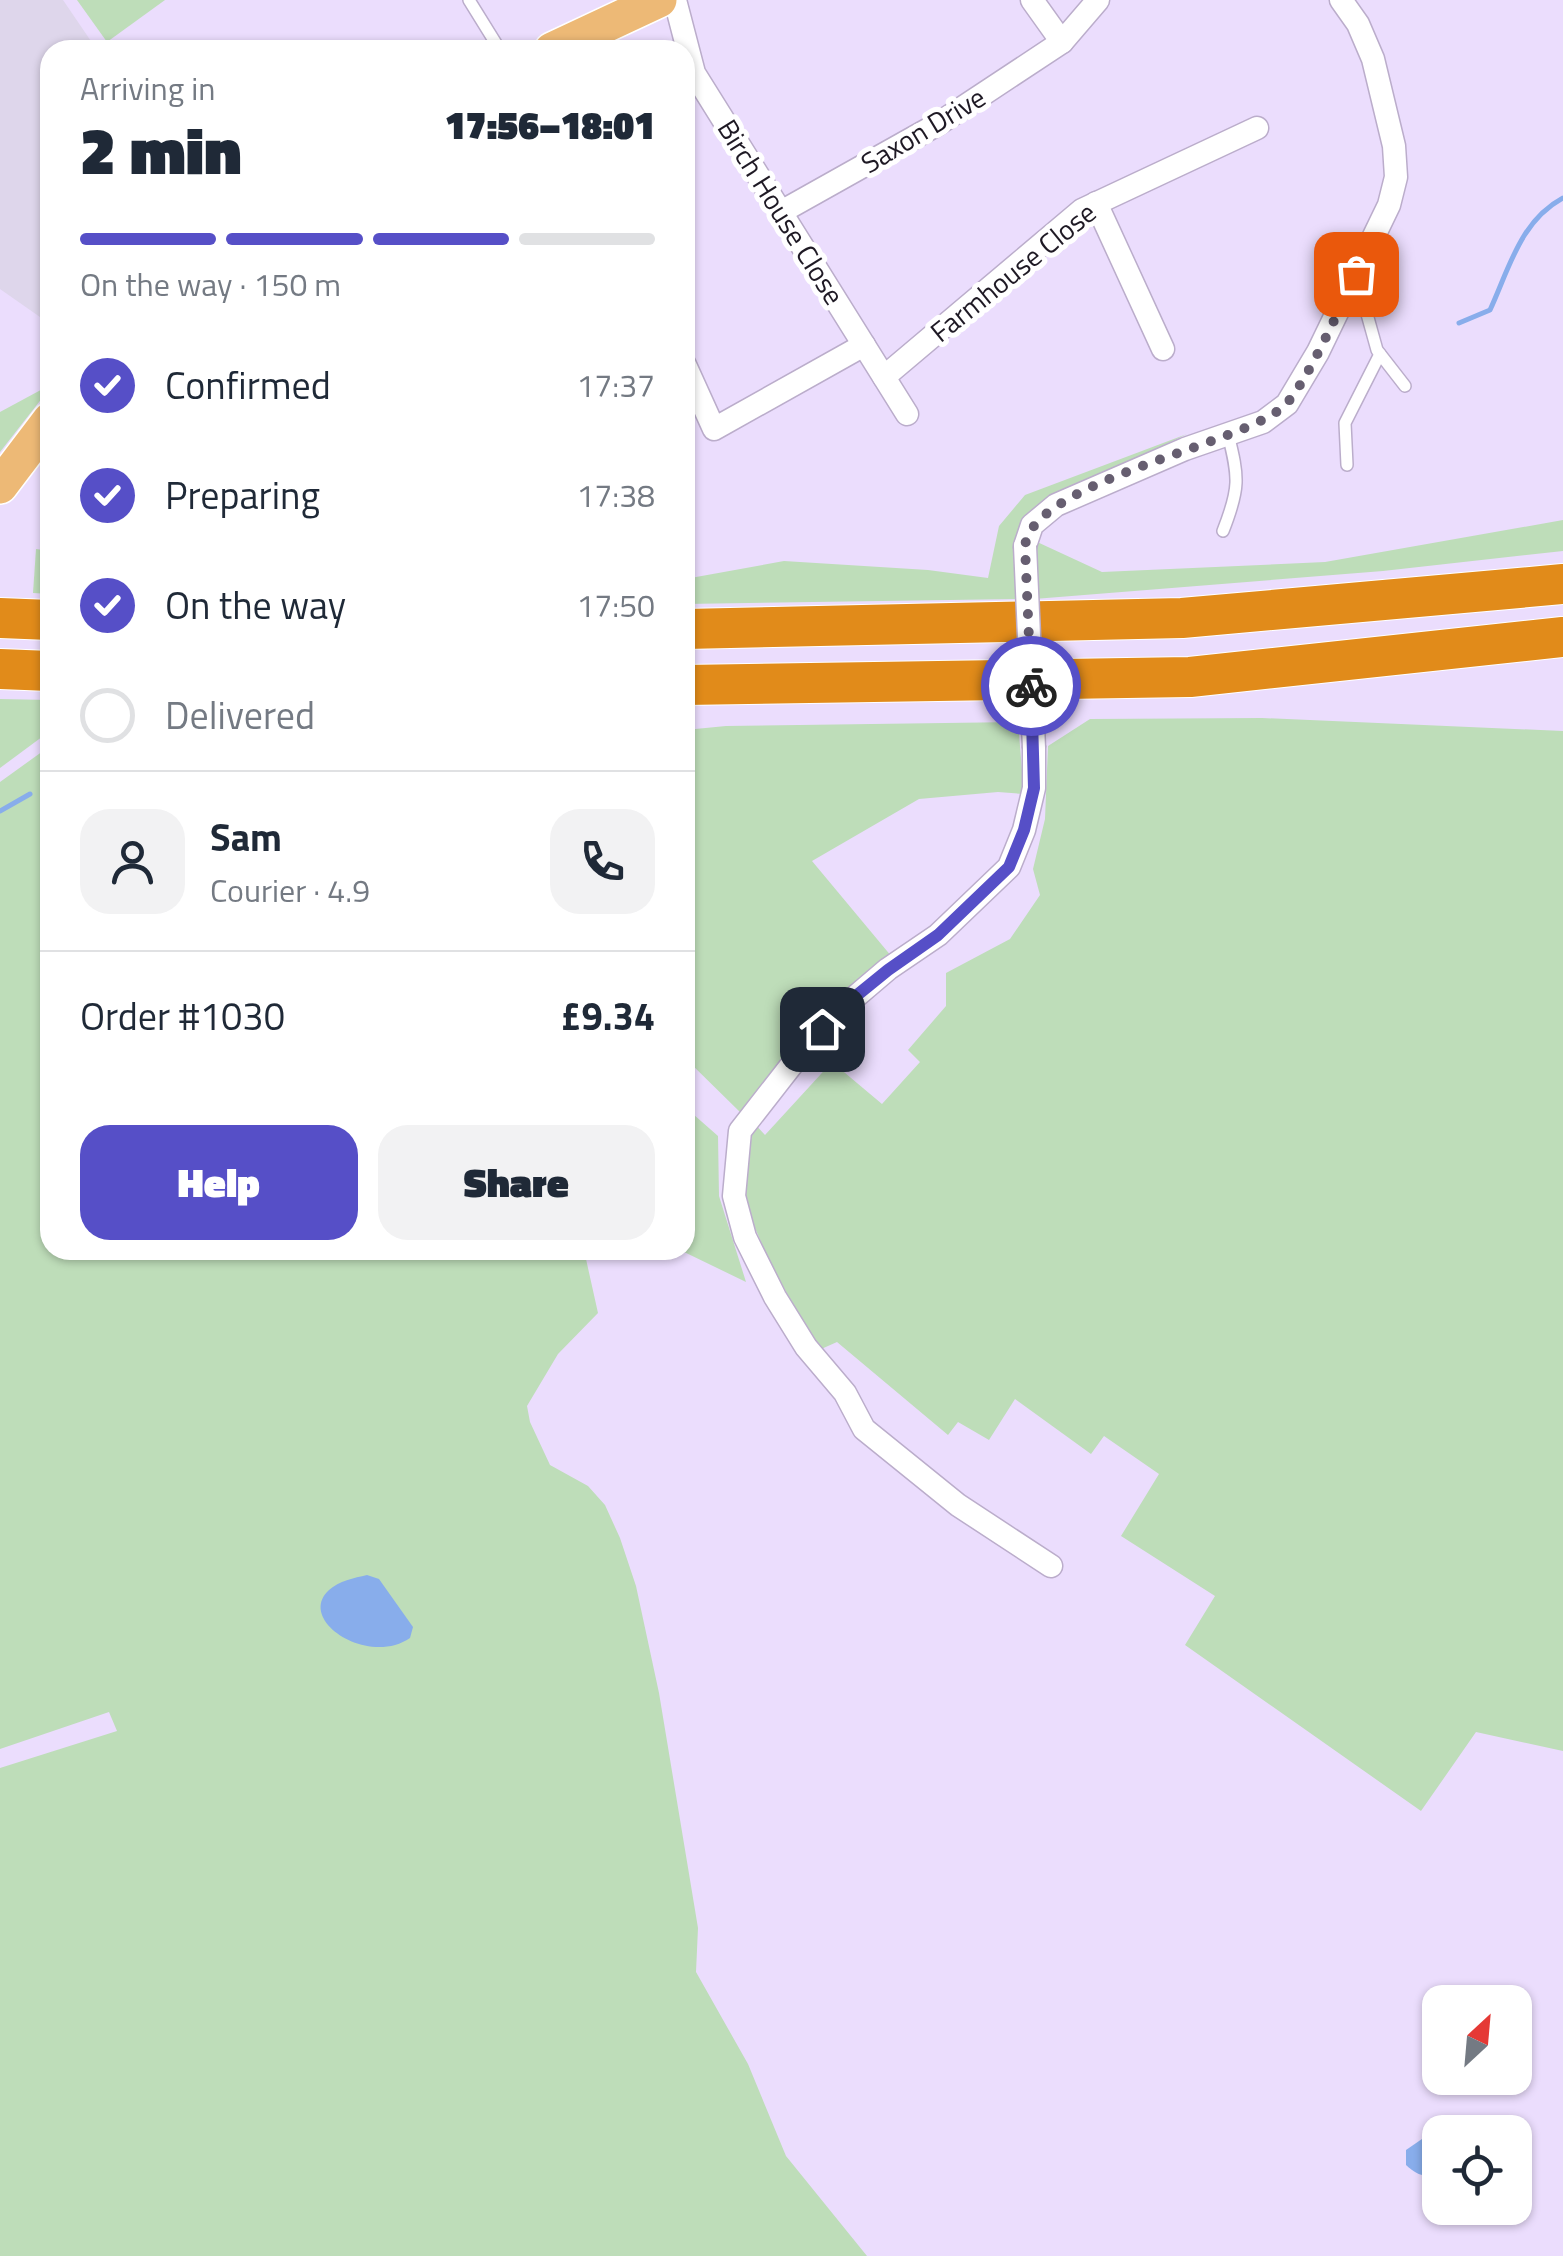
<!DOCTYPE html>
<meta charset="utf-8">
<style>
:root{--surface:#fff;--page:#f2f2f3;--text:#1f2937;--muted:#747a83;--line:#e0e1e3;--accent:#564fc7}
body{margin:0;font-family:"Titillium Web",sans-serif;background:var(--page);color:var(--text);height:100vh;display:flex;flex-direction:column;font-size:38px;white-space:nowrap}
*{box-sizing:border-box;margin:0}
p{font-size:32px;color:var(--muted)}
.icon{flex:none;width:55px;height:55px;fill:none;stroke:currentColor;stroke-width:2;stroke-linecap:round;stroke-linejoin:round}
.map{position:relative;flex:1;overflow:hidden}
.side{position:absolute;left:40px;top:40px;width:655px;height:1220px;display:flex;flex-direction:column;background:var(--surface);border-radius:30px;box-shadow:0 2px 8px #0004}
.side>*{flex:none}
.needle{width:65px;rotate:26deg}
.tools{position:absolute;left:1422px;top:1985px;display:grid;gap:20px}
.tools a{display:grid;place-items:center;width:110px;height:110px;border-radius:20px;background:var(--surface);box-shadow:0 2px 8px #0004;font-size:50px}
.pin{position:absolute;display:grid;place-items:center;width:85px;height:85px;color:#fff;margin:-42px;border-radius:20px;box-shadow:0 5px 15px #0006}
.courier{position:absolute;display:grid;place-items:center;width:100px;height:100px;margin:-50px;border:8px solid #564fc7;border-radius:50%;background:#fff;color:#222;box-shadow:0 2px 12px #0007}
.headline em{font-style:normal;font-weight:800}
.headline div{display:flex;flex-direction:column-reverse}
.headline{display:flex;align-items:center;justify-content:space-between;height:170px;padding:0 40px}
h1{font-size:65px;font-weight:800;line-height:75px}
.bar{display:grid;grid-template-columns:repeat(4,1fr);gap:15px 10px;align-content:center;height:120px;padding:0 40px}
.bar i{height:12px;border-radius:8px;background:var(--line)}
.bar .on{background:var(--accent)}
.bar p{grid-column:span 4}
.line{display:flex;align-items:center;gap:25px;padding:0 40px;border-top:2px solid var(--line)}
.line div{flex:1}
.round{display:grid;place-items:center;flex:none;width:105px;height:105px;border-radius:30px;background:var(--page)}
ol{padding:0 40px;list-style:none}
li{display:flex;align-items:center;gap:30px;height:110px}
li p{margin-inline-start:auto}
li .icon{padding:10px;border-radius:50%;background:var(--accent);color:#fff;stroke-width:4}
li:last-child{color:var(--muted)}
li i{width:55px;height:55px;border:5px solid var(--line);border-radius:50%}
.primary-button{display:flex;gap:20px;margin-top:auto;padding:20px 40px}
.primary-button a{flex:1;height:115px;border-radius:30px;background:var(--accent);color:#fff;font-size:40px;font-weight:800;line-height:115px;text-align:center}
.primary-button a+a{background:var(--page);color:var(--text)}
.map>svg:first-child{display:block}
</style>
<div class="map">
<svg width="1563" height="2256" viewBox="0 0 1563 2256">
<rect width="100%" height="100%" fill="#ebddfd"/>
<polygon fill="#ded6eb" points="0,0 63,0 97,50 50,50 50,324 0,289"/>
<g fill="#beddb9">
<polygon points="77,0 165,0 107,42"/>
<polygon points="50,385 50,388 0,452 0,412"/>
<polygon points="1187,434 1041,505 1018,599 685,604 685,579 784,561 928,570 988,578 999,526 1025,495"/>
<polygon points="1563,520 1563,551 1383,571 1034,599 1035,541 1102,572 1325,562"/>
<polygon points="36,549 50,551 50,594 33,593"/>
<polygon points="0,699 50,700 50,731 0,768"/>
<polygon points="1262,718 1563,731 1563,1751 1476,1732 1421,1811 1185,1645 1215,1596 1121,1536 1159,1474 1104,1436 1091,1454 1015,1399 989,1440 958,1422 948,1435 837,1342 819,1350 771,1265 745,1205 747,1155 755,1124 765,1135 832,1062 882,1104 920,1062 908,1050 946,1006 946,973 1010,939 1040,895 1033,869 1045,819 1048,746 1090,719"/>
<polygon points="1018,722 1024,794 998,792 919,799 812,861 892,957 742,1114 685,1058 685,730 726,726"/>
<polygon points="50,746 50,1250 584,1250 598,1313 558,1354 527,1406 530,1422 550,1465 588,1486 605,1505 620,1538 636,1586 659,1693 698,1928 696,1972 748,2064 786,2156 867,2256 0,2256 0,1768 117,1731 109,1712 0,1749 0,782"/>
<polygon points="685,1107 718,1136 719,1196 746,1282 680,1250 685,1250"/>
</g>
<g fill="#88adeb">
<path d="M 367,1575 L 379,1579 L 413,1627 L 410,1638 C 368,1667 296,1620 329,1590 C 339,1581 354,1578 367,1575 Z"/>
<path d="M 1422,2139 L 1440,2139 L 1440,2172 C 1425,2178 1418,2176 1406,2165 L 1406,2150 Z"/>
</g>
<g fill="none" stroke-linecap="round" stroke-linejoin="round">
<g stroke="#88adeb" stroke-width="5">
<path d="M 1459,323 L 1490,310 C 1509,269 1520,221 1563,198"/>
<polyline points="0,811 30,794"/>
</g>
<g stroke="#bbadcb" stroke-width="14">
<g id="lane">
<polyline points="469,0 500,50"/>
<polyline points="1357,278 1377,350 1405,386"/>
<polyline points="1347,465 1345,423 1380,354"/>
<path d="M 1223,531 C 1240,488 1239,478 1228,434"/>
</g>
</g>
<g stroke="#bbadcb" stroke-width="25">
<g id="street">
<polyline points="675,0 694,73 907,414"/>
<polyline points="1032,0 1062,42"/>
<polyline points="1096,203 1163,349"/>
<polyline points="781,212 938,124 1062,42 1098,0"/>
<polyline points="685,365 714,429 864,345"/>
<polyline points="884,377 1082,210 1257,128"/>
<polyline points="1025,546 1032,525 1056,505 1185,449 1263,422 1287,404 1318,352 1389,205 1396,177 1394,146 1373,59 1358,24 1341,0"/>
<polyline points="1034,748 1034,788 1024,830 1009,867 938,935 888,969 841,1009 804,1049 740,1131 734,1196 745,1237 775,1297 806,1347 845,1393 864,1429 958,1505 1051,1566"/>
</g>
</g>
<g stroke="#fff" stroke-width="38">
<g id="primary">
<polyline points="552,50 659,0"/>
<polyline points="0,486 50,420"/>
</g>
</g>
<g stroke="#fff" stroke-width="42">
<g id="highway">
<polyline points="0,618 50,620"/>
<polyline points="685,629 1182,618 1563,584"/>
<polyline points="0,669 50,671"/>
<polyline points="685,685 1190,677 1563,637"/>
</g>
</g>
<use href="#lane" stroke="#fff" stroke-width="11"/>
<use href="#street" stroke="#fff" stroke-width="22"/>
<use href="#primary" stroke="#edb976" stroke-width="35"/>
<use href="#highway" stroke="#e18b1a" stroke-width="40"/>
<g stroke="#bbadcb" stroke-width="25" stroke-linecap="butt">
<polyline id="street-bridge" points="1025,546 1034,748"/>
</g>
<use href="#street-bridge" stroke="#fff" stroke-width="22"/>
</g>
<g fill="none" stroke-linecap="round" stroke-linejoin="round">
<path stroke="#665e70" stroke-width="10" stroke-dasharray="0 18" d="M 1031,686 L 1025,546 C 1033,482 1233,447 1282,408 C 1304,390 1342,303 1356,274"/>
<polyline stroke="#564fc7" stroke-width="12" points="822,1029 840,1009 888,970 938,935 1009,867 1024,830 1034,788 1031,686"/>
</g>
<g text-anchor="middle" stroke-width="10" stroke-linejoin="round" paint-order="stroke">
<g font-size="28" fill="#1e1924" stroke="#fff">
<text transform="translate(923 130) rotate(-31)" y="10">Saxon Drive</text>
<text transform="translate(781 212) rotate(58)" y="10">Birch House Close</text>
<text transform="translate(1013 272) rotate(-39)" y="10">Farmhouse Close</text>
</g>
</g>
</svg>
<div class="tools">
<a><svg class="needle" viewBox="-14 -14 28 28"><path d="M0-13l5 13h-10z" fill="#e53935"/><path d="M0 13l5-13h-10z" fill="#747a83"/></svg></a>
<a><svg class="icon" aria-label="locate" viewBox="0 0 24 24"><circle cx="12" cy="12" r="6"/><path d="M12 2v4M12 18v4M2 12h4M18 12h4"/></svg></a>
</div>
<div class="pin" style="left:1356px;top:274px;background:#ea580c"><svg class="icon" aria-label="bag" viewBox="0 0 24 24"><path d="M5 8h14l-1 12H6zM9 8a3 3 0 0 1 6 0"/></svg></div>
<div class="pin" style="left:822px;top:1029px;background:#1f2937"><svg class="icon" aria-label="home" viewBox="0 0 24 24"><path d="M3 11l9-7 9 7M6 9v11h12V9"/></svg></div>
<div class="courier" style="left:1031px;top:686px"><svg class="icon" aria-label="bike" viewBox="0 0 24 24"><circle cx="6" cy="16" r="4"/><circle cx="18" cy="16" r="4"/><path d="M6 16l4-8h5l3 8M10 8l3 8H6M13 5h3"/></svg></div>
<section class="side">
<div class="headline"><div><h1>2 min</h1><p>Arriving in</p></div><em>17:56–18:01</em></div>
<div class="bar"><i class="on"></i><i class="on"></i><i class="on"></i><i></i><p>On the way · 150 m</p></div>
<ol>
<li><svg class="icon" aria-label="check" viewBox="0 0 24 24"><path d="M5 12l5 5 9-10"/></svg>Confirmed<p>17:37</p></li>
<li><svg class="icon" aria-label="check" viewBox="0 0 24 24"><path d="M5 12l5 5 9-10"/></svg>Preparing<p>17:38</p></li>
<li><svg class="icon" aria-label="check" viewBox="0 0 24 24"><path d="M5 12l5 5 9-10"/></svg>On the way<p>17:50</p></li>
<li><i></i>Delivered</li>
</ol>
<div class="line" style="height:180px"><a class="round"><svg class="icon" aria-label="person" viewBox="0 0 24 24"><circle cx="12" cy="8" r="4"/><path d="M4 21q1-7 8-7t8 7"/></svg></a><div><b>Sam</b><p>Courier · 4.9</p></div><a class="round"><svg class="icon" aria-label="phone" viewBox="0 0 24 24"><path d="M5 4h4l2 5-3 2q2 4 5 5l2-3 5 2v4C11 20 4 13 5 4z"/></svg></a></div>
<div class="line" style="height:130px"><div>Order #1030</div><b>£9.34</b></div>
<div class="primary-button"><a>Help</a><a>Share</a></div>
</section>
</div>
